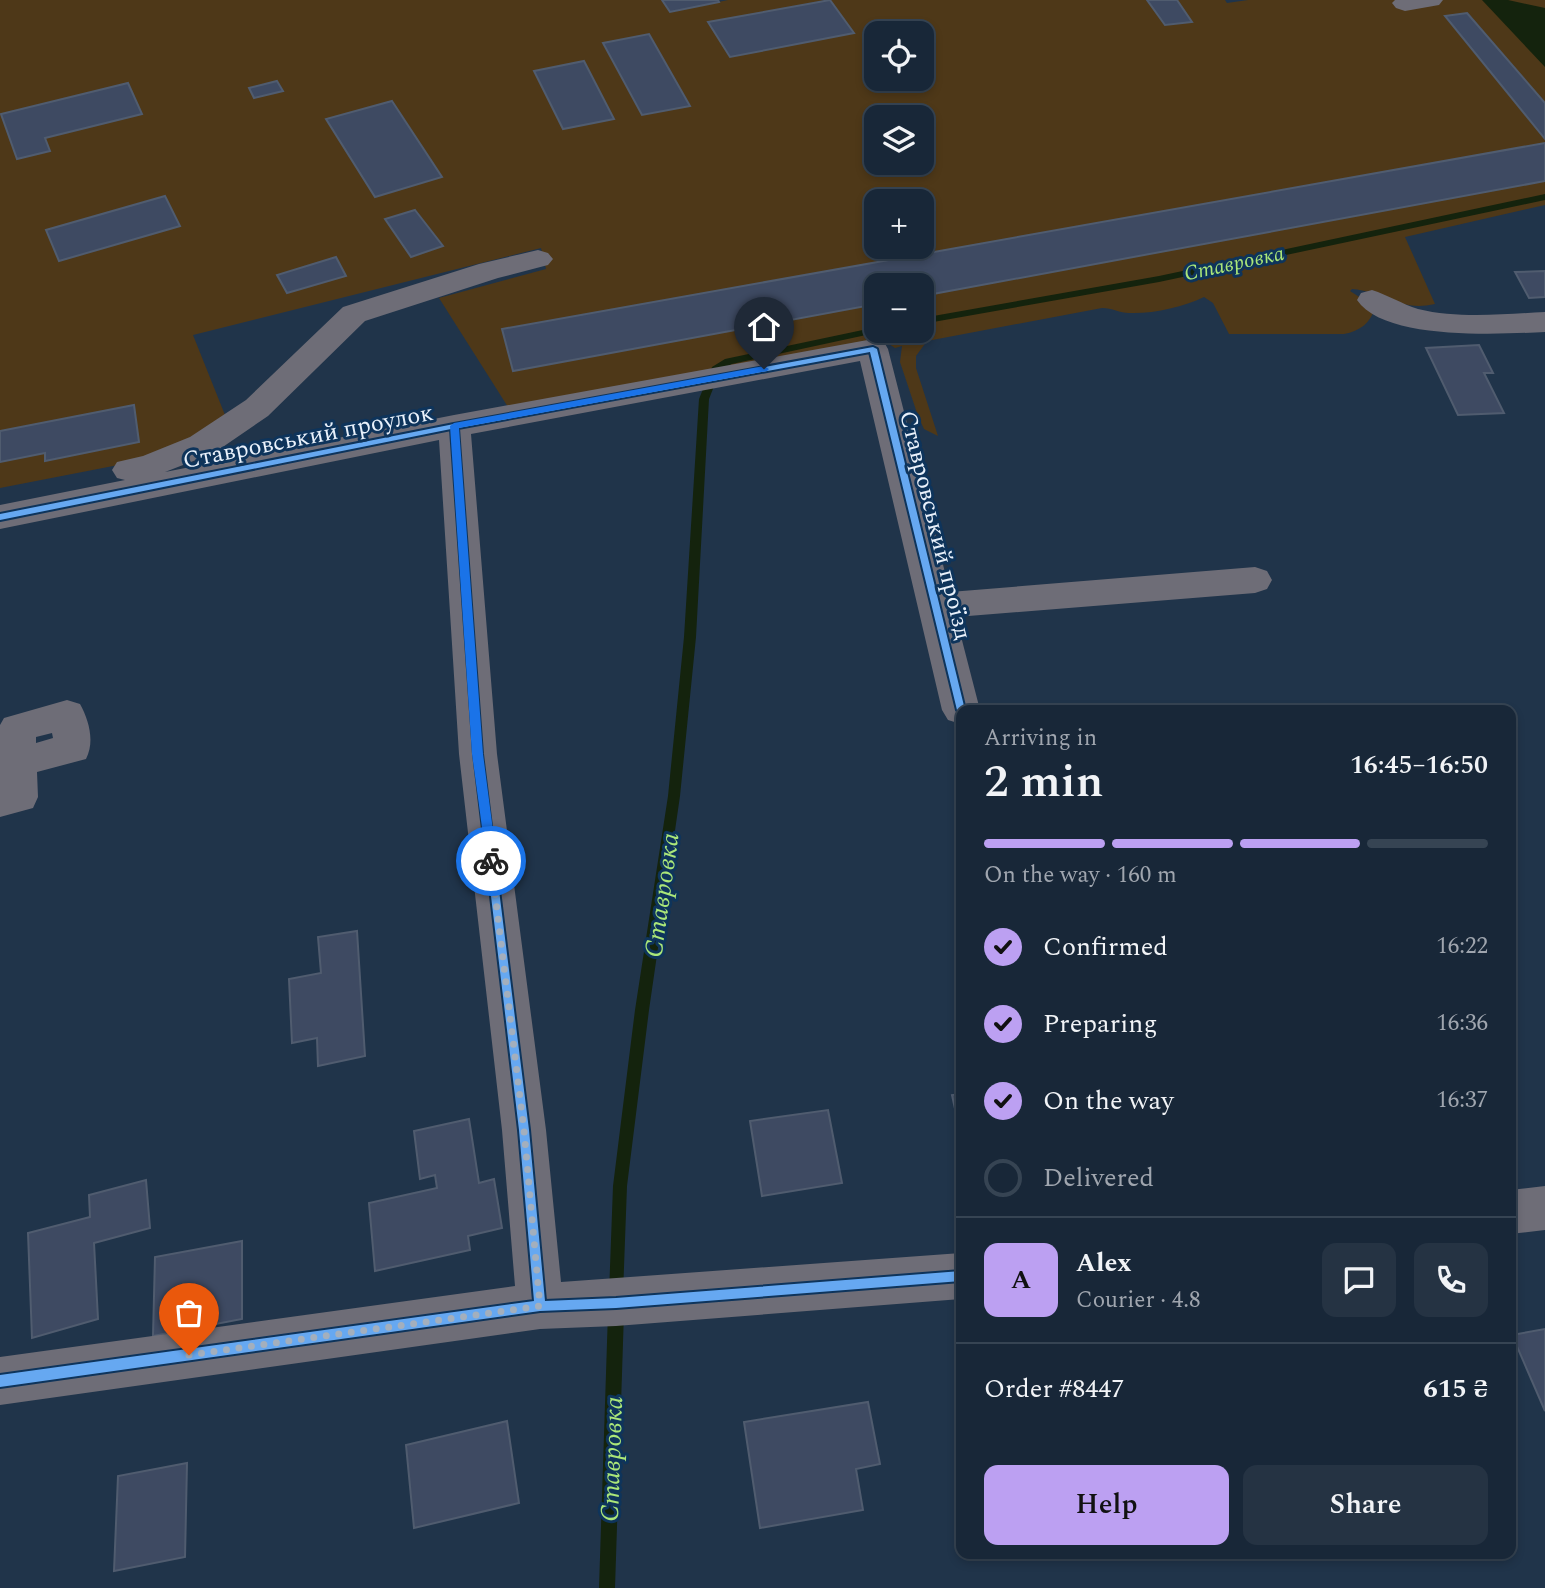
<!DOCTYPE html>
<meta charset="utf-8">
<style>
:root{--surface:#182738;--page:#253343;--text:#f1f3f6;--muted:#9fa5ae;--line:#364453;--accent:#bca0f2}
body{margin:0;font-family:Spectral,serif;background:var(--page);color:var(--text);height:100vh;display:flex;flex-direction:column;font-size:26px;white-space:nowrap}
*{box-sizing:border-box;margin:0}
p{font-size:23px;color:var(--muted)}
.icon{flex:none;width:38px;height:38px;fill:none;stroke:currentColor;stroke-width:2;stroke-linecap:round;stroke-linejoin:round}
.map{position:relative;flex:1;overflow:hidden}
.drawer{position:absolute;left:956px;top:705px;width:560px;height:854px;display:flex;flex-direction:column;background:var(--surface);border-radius:14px;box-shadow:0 4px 10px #0003,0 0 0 2px var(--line)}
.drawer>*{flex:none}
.controls{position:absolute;left:864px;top:21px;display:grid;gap:14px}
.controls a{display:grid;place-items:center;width:70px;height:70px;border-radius:14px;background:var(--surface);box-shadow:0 4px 10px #0003,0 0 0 2px var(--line);font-size:35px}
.pin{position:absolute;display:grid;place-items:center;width:60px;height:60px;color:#fff;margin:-72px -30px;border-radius:50% 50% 50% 0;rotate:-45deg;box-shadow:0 0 7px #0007}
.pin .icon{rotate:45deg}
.courier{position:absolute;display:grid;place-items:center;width:70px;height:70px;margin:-35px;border:5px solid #1a73e8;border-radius:50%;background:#fff;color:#222;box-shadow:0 2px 9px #0007}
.overview em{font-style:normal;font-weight:600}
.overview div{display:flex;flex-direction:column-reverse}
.overview{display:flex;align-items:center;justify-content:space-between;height:119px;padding:0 28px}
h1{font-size:46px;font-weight:600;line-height:52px}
.bar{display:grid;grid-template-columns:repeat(4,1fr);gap:10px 7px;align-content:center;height:84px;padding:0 28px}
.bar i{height:9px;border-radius:5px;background:var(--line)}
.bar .current{background:var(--accent)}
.bar p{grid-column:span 4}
.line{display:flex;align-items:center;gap:18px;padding:0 28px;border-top:2px solid var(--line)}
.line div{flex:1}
.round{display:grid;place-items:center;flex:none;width:74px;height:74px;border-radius:14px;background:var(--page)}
ol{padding:0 28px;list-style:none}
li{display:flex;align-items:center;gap:21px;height:77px}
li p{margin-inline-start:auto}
li .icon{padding:7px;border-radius:50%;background:var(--accent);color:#111;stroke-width:4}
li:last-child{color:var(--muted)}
li i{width:38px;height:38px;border:4px solid var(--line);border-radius:50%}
.button{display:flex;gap:14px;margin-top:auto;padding:14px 28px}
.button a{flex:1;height:80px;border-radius:14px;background:var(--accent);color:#111;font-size:28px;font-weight:600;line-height:80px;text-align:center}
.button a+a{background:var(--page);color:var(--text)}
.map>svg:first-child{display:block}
</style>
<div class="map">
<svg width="1545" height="1588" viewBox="0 0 1545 1588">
<rect width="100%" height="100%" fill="#20344a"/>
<path fill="#4e3818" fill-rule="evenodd" d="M 0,0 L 662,0 L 670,12 L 728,0 L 826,0 L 709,22 L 730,57 L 853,33 L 830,0 L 1225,0 L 1227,3 L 1248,0 L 1545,0 L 1545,103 L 1468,13 L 1445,17 L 1545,139 L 1545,143 L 502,329 L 514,371 L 877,304 L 877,331 L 922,331 L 922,296 L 1545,181 L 1545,205 L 1405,237 L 1435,304 C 1399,312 1386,292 1352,289 L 1350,291 L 1375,307 C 1371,323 1360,331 1344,334 L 1229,334 L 1213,303 L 1204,297 C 1183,307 1153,314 1129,313 C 1120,313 1112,308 1102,308 L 927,341 L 916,356 L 916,368 L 938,436 L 924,429 L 918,416 L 900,362 L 902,346 L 895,348 L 886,342 L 875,341 L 508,407 L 439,298 L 546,269 L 541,248 L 193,335 L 225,415 L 221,424 L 144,460 L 0,488 L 0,462 L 45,453 L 45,461 L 139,442 L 134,405 L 0,431 ZM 877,33 L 922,33 L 922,79 L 877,79 ZM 649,34 L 690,105 L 642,115 L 603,44 ZM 584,61 L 614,119 L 563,129 L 534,71 ZM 128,83 L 142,114 L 45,138 L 50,150 L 17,159 L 1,114 ZM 392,101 L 442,177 L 375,197 L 327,119 ZM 877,117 L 922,117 L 922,163 L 877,163 ZM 164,196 L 180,225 L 59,261 L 46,230 ZM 877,201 L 922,201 L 922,247 L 877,247 ZM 416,210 L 442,246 L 411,257 L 385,220 ZM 336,257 L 346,276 L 287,293 L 278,275 Z"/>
<polygon fill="#14230d" points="1482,0 1508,0 1545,8 1545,67"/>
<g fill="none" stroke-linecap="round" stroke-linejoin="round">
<g fill="#14230d" fill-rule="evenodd">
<polygon points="1545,194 1545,200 1159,282 922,324 922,318 1159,276"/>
<polygon points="877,327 877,331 881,331 880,332 732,364 720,371 709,399 696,637 680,796 649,1010 627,1186 623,1294 621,1299 616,1301 611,1299 609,1294 613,1186 635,1010 668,796 684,637 699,399 712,367 725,359"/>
<polygon points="616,1305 621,1307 624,1312 615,1588 599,1588 608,1312 611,1307"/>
</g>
</g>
<g fill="#3e4a62" stroke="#505c6f" stroke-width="2">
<polygon points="662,0 718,0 719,2 670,12"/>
<polygon points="830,0 854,33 730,57 708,22"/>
<polygon points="1147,0 1177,0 1192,22 1165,25"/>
<polygon points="1467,13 1545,103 1545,139 1445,16"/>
<polygon points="649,34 690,106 642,115 603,43"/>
<polygon points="584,61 614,119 563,129 534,71"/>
<polygon points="277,81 283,91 254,98 249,88"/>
<polygon points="128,83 142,114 45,138 50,151 17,159 1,114"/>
<polygon points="392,101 442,177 375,197 326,119"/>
<polygon points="1545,143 1545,181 922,296 922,285 877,285 877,304 513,371 502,329"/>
<polygon points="165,196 180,226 59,261 46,230"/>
<polygon points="415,210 443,246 411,257 385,219"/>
<polygon points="336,257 346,276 287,293 277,275"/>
<polygon points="1545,271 1545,297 1529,298 1515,272"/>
<polygon points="1479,345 1493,373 1484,373 1504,413 1458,415 1426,348"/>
<polygon points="134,405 139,442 45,461 45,453 0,462 0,431"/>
<polygon points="357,931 365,1056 318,1066 317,1038 292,1043 289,979 321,973 318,937"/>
<polygon points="961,1094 961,1136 952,1095"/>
<polygon points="828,1110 842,1183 762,1196 750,1121"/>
<polygon points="469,1119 479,1183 494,1179 502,1228 468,1236 470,1250 375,1271 369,1203 437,1188 435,1175 420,1179 414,1131"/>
<polygon points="146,1180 150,1228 94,1243 98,1319 32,1338 28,1233 90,1217 89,1195"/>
<polygon points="242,1241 242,1319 153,1336 155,1257"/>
<polygon points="1545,1329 1545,1411 1512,1335"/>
<polygon points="868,1402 880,1464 856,1469 863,1510 760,1528 744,1422"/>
<polygon points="507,1421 519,1503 414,1528 406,1445"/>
<polygon points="187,1463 185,1557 114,1571 118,1476"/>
</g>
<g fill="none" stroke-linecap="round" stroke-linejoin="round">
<g fill="#6e6d77" fill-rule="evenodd">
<polygon points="1395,0 1443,0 1439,5 1405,11 1396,8 1392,3"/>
<polygon points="538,250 548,253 553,259 548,265 498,278 365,321 268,416 214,453 165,472 454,415 873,339 884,342 888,349 950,592 1255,567 1267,571 1272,580 1267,589 1255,593 956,617 980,710 961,710 961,724 948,720 942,710 860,361 471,434 497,754 546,1130 561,1282 961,1253 961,1299 616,1326 540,1329 0,1405 0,1357 515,1286 502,1130 459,754 439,440 0,529 0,505 125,480 117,478 112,470 117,462 143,456 190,437 246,400 343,307 479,264"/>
<path d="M 1372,290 C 1388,295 1402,304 1418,309 C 1459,319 1504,314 1545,312 L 1545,332 C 1501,334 1384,341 1357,300 L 1361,293 Z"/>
<path d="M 67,700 L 80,704 C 89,720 95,742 86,759 L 37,772 L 38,797 L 33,808 L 0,817 L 0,725 L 4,718 ZM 52,733 L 53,738 L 36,743 L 36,737 Z"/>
<polygon points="1545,1186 1545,1230 1510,1234 1510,1190"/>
</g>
<g stroke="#0e345b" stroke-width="4">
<polygon id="cycleway" points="873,347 877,349 965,710 961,710 961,713 957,710 870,352 458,428 482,754 529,1130 545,1301 616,1298 961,1271 961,1281 616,1308 540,1311 0,1387 0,1375 534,1301 519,1130 474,754 451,429 0,520 0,514 454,424"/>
</g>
<use href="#cycleway" fill="#66a8f1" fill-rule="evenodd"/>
</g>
<polygon fill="#1a73e8" points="764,366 769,369 767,371 459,428 483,754 497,861 491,866 487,864 472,754 450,426 454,423"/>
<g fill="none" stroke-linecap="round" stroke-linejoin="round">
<polyline stroke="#a3afbd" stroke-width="7" stroke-dasharray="0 12.6" points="189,1355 540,1306 524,1130 491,861"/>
</g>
<g text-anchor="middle" stroke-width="6" stroke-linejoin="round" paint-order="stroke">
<g font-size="21" font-style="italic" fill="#abe779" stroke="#0e345b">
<text transform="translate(1234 263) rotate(-12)" y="7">Ставровка</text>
</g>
<g font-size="24" fill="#e9f1fb" stroke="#0e345b">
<text transform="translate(308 436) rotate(-11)" y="8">Ставровський проулок</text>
<text transform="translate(936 525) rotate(76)" y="8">Ставровський проїзд</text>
</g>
<g font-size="26" font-style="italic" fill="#abe779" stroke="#0e345b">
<text transform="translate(661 895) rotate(-82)" y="9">Ставровка</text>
<text transform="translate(611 1459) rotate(-88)" y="9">Ставровка</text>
</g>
</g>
</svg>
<div class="controls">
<a><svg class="icon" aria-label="locate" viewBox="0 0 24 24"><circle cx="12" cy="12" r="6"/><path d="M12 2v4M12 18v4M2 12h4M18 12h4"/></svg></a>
<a><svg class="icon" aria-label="layers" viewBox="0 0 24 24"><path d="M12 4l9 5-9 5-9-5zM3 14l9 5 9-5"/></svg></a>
<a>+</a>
<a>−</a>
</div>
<div class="pin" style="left:189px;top:1355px;background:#ea580c"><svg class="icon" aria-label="bag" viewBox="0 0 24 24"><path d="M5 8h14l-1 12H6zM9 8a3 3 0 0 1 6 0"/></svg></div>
<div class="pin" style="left:764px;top:369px;background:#1f2937"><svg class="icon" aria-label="home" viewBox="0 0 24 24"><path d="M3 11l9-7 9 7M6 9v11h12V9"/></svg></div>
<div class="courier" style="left:491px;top:861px"><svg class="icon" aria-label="bike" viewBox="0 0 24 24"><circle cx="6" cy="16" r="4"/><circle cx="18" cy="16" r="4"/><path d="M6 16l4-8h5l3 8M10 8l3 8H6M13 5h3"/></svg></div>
<section class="drawer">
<div class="overview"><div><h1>2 min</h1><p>Arriving in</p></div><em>16:45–16:50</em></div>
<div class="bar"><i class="current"></i><i class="current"></i><i class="current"></i><i></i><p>On the way · 160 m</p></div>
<ol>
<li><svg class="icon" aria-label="check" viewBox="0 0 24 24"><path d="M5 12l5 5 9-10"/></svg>Confirmed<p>16:22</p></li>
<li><svg class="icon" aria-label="check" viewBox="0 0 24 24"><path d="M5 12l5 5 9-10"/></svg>Preparing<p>16:36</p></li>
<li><svg class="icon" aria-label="check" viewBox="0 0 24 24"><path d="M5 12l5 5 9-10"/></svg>On the way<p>16:37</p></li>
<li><i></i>Delivered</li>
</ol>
<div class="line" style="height:126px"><b class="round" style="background:var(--accent);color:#111">A</b><div><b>Alex</b><p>Courier · 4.8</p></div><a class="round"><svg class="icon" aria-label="chat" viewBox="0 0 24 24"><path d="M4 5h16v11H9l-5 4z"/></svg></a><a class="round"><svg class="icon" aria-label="phone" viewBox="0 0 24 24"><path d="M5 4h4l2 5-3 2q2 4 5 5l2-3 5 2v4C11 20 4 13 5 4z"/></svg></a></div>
<div class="line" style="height:91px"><div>Order #8447</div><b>615 ₴</b></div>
<div class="button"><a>Help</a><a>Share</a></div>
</section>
</div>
